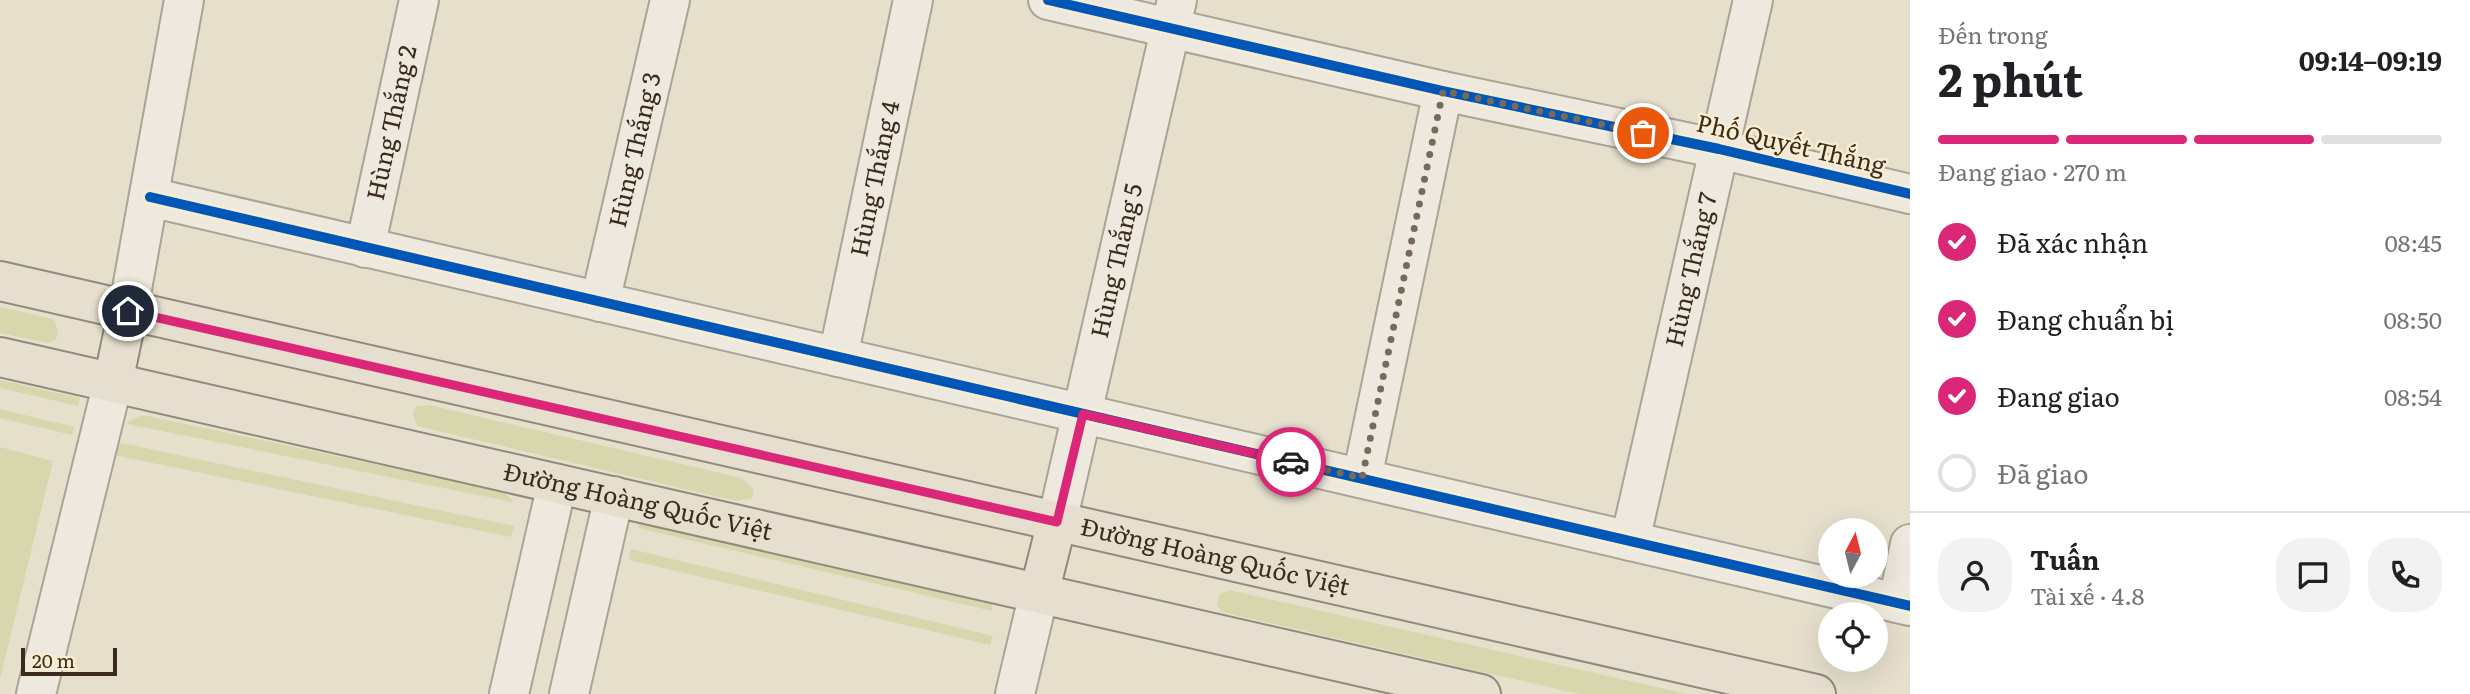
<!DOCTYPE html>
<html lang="vi">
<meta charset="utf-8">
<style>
:root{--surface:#fff;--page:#f2f2f2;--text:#202124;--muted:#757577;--line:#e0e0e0;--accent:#db2777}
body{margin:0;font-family:Literata,serif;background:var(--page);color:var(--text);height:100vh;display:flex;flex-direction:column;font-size:26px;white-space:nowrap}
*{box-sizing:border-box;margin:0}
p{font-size:23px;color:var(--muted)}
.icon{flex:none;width:38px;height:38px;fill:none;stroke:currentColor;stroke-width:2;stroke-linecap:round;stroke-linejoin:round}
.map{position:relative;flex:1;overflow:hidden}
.drawer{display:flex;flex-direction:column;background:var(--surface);width:560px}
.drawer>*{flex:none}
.needle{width:46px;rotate:7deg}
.tools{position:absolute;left:1818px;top:518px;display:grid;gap:14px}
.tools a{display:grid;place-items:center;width:70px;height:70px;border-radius:50%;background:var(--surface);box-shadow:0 7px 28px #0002;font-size:35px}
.scale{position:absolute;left:21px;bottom:18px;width:96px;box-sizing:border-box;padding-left:7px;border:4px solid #3b2b1c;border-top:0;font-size:19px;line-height:24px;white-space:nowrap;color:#3b2b1c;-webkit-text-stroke:5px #f8edd1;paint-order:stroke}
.pin{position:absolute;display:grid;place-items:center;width:60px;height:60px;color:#fff;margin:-30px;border:4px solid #fff;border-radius:50%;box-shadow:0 2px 7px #0007}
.courier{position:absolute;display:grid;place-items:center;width:70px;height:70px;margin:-35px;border:5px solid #db2777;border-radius:50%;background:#fff;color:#222;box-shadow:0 2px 9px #0007}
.head em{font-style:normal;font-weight:700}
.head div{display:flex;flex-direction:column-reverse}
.head{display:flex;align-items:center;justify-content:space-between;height:119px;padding:0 28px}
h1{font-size:46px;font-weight:700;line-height:52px}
.bar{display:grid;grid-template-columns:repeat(4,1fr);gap:10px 7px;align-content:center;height:84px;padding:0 28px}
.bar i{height:9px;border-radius:5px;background:var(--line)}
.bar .current{background:var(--accent)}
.bar p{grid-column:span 4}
.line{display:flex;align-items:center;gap:18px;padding:0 28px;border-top:2px solid var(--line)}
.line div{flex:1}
.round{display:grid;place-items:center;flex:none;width:74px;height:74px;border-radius:28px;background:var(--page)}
ol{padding:0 28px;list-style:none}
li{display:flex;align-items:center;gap:21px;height:77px}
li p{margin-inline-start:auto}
li .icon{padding:7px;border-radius:50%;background:var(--accent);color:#fff;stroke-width:4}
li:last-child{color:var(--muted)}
li i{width:38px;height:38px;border:4px solid var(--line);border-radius:50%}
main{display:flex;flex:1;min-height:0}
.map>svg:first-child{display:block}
</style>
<main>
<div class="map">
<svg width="1910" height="694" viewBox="0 0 1910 694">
<rect width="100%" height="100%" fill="#e6dfcc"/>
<g fill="#d6d7ad">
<polygon points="0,307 53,319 58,330 56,340 47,343 0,333"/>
<polygon points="0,380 80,398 78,406 0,388"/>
<polygon points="429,405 742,478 754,490 752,498 736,501 417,426 413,415 415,407"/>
<polygon points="0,409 74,427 72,435 0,418"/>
<polygon points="143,415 505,492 513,502 127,424 131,420"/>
<polygon points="112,441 514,526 511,537 109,454"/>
<polygon points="0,447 53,461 0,679"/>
<polygon points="642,521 992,603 992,611 638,528"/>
<polygon points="631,549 993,636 990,645 629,560"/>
<polygon points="1229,590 1687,694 1579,694 1222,612 1217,605 1220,594"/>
</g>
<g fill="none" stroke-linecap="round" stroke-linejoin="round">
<g stroke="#aba395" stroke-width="42">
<g id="minor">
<polyline points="1048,0 1443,91 1719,149 1910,194"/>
<polyline points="150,197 1910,606"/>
<path id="s1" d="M 365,248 L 419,0"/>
<path id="s2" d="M 600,302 L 670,0"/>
<polyline points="128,311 184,0"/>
<path id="s3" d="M 838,357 L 913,0"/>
<polyline points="1362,478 1443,91"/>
<path id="s4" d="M 1057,522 L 1177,0"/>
<path id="s5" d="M 1630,541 L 1753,0"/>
<polyline points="1898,603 1910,544"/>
<polyline points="36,694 113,382"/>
<polyline points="509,694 557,484"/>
<polyline points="569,694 614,496"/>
<polyline points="1015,694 1039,593"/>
</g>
</g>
<g stroke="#91897c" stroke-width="42">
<g id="major">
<path id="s6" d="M 0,281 L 1816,694"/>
<path id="s7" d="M 0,357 L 1481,694"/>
<polyline points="113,382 128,311"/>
<polyline points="1039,593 1057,522"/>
</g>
</g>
<use href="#minor" stroke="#eee9de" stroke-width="38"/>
<use href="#major" stroke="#e6dfcf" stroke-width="38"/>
<g stroke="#f8edd1" stroke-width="15">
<g id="cycleway">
<polyline points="1048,0 1443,91 1719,149 1910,194"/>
<polyline points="150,197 1910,606"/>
</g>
</g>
<use href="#cycleway" stroke="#0057b8" stroke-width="10"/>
</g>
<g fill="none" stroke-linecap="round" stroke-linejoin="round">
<polyline stroke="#776a5a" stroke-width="7" stroke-dasharray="0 12.6" points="1291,462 1362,478 1443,91 1643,133"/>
<polyline stroke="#db2777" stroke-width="9" points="128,311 1057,522 1083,414 1291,462"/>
</g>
<g text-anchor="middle" stroke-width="5" stroke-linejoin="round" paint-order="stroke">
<g font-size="24" fill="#3b2b1c" stroke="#f8edd1">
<text dy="8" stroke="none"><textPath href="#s1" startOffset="128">Hùng Thắng 2</textPath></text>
<text transform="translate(1791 145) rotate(13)" y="8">Phố Quyết Thắng</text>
<text dy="8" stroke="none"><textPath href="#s2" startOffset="156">Hùng Thắng 3</textPath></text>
<text dy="8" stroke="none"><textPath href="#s3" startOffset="182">Hùng Thắng 4</textPath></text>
<text dy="8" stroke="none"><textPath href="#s4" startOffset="268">Hùng Thắng 5</textPath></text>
<text dy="8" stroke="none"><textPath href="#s5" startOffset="278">Hùng Thắng 7</textPath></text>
<text dy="8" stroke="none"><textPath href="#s7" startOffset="654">Đường Hoàng Quốc Việt</textPath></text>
<text dy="8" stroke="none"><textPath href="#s6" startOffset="1246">Đường Hoàng Quốc Việt</textPath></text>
</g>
</g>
</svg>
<div class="tools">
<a><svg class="needle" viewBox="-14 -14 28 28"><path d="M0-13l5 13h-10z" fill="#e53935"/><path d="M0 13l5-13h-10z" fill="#757577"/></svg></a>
<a><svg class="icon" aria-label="locate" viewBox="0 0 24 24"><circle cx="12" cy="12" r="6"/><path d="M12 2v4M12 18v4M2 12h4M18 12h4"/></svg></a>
</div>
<div class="scale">20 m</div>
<div class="pin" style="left:1643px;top:133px;background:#ea580c"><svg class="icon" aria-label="bag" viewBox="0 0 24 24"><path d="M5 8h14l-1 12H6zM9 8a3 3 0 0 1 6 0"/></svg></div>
<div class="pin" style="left:128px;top:311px;background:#1f2937"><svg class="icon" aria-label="home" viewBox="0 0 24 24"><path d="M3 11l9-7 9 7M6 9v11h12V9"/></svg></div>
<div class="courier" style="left:1291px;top:462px"><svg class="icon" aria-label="car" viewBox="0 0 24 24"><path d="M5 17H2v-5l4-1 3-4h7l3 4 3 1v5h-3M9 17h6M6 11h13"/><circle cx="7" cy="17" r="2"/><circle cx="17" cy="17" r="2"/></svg></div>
</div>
<section class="drawer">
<div class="head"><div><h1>2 phút</h1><p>Đến trong</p></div><em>09:14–09:19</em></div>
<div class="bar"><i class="current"></i><i class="current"></i><i class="current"></i><i></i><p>Đang giao · 270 m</p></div>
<ol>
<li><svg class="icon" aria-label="check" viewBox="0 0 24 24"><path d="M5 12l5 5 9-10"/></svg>Đã xác nhận<p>08:45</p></li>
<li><svg class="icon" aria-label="check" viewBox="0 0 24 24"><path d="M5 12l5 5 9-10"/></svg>Đang chuẩn bị<p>08:50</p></li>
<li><svg class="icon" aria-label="check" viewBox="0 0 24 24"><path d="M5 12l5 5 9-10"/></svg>Đang giao<p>08:54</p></li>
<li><i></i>Đã giao</li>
</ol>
<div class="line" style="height:126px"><a class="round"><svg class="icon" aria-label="person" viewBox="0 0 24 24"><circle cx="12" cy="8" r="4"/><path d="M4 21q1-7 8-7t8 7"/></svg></a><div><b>Tuấn</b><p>Tài xế · 4.8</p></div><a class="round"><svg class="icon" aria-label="chat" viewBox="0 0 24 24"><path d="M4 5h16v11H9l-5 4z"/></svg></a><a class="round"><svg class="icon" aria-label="phone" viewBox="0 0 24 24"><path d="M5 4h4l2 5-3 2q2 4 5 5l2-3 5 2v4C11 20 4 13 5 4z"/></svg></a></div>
</section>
</main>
